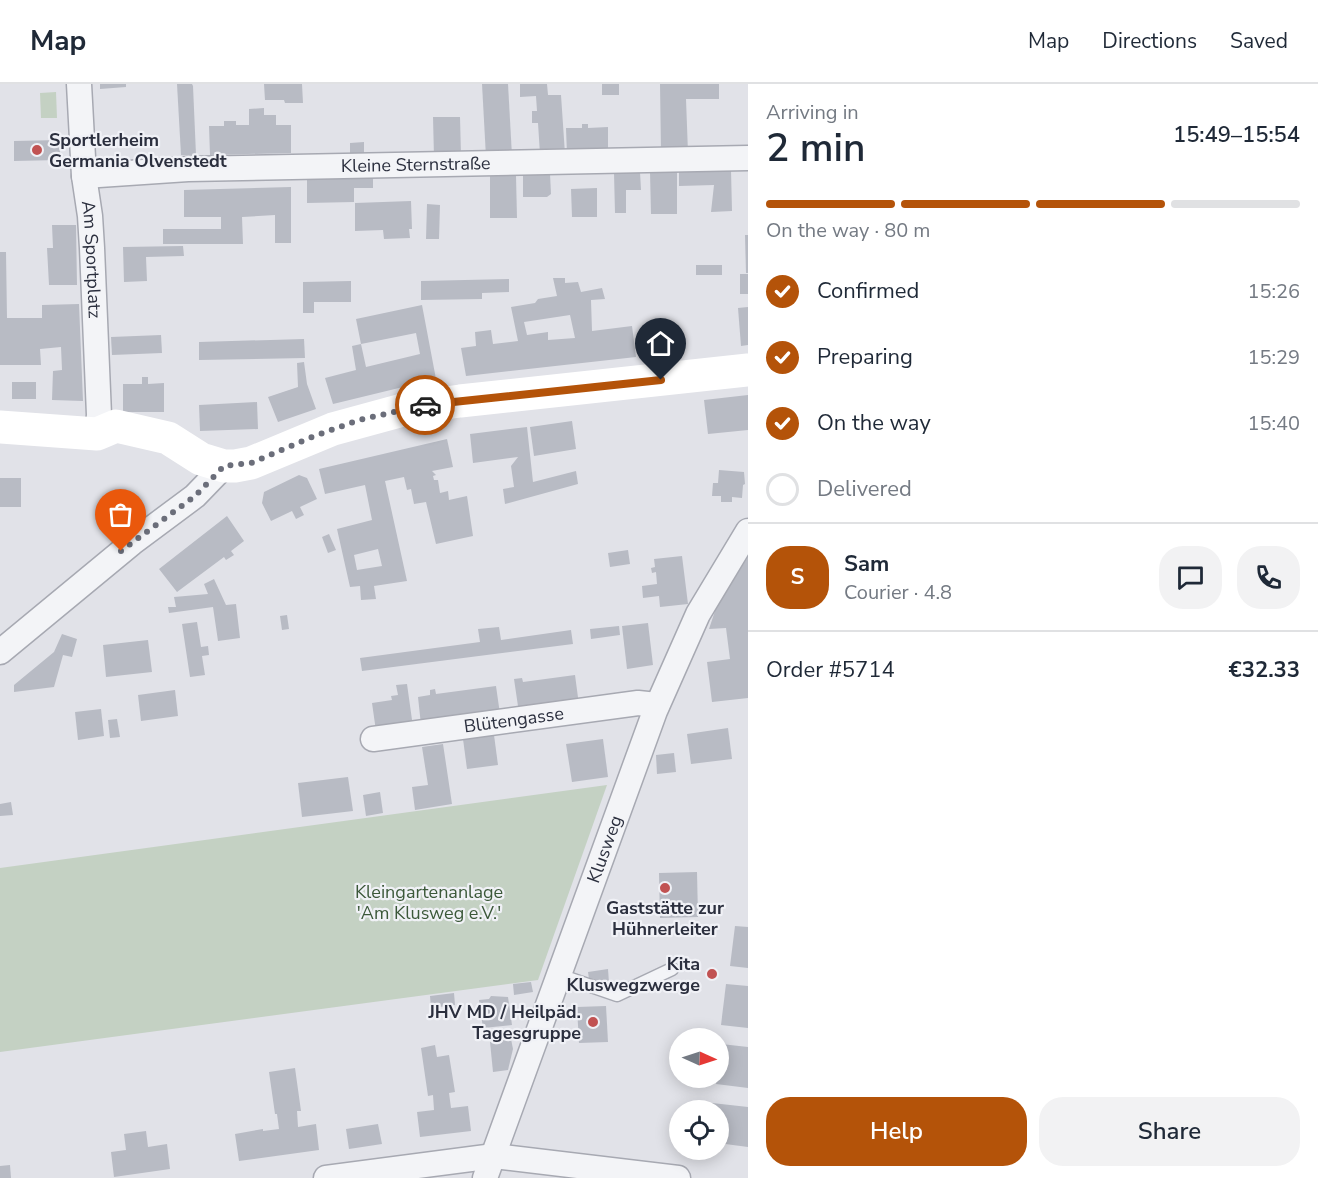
<!DOCTYPE html>
<meta charset="utf-8">
<style>
:root{--surface:#fff;--page:#f2f2f3;--text:#1f2937;--muted:#747a83;--line:#e0e1e3;--accent:#b45309}
body{margin:0;font-family:"Nunito Sans",sans-serif;background:var(--page);color:var(--text);height:100vh;display:flex;flex-direction:column;font-size:22px;white-space:nowrap}
*{box-sizing:border-box;margin:0}
p{font-size:20px;color:var(--muted)}
.icon{flex:none;width:33px;height:33px;fill:none;stroke:currentColor;stroke-width:2;stroke-linecap:round;stroke-linejoin:round}
.map{position:relative;flex:1;overflow:hidden}
.sheet{display:flex;flex-direction:column;background:var(--surface);width:570px}
.sheet>*{flex:none}
.needle{width:39px;rotate:93deg}
.fabs{position:absolute;left:669px;top:944px;display:grid;gap:12px}
.fabs a{display:grid;place-items:center;width:60px;height:60px;border-radius:50%;background:var(--surface);box-shadow:0 3px 15px #0003;font-size:30px}
.pin{position:absolute;display:grid;place-items:center;width:51px;height:51px;color:#fff;margin:-62px -26px;border-radius:50% 50% 50% 0;rotate:-45deg;box-shadow:0 0 6px #0007}
.pin .icon{rotate:45deg}
.courier{position:absolute;display:grid;place-items:center;width:60px;height:60px;margin:-30px;border:4px solid #b45309;border-radius:50%;background:#fff;color:#222;box-shadow:0 2px 8px #0007}
.head em{font-style:normal;font-weight:600}
.head div{display:flex;flex-direction:column-reverse}
.head{display:flex;align-items:center;justify-content:space-between;height:102px;padding:0 18px}
h1{font-size:39px;font-weight:600;line-height:45px}
.bar{display:grid;grid-template-columns:repeat(4,1fr);gap:9px 6px;align-content:center;height:72px;padding:0 18px}
.bar i{height:8px;border-radius:4px;background:var(--line)}
.bar .current{background:var(--accent)}
.bar p{grid-column:span 4}
.line{display:flex;align-items:center;gap:15px;padding:0 18px;border-top:2px solid var(--line)}
.line div{flex:1}
.round{display:grid;place-items:center;flex:none;width:63px;height:63px;border-radius:24px;background:var(--page)}
ol{padding:0 18px;list-style:none}
li{display:flex;align-items:center;gap:18px;height:66px}
li p{margin-inline-start:auto}
li .icon{padding:6px;border-radius:50%;background:var(--accent);color:#fff;stroke-width:4}
li:last-child{color:var(--muted)}
li i{width:33px;height:33px;border:3px solid var(--line);border-radius:50%}
.cta{display:flex;gap:12px;margin-top:auto;padding:12px 18px}
.cta a{flex:1;height:69px;border-radius:24px;background:var(--accent);color:#fff;font-size:24px;font-weight:600;line-height:69px;text-align:center}
.cta a+a{background:var(--page);color:var(--text)}
header{display:flex;align-items:center;gap:36px;box-sizing:border-box;height:84px;padding:0 30px;background:var(--surface);border-bottom:2px solid var(--line)}
header strong{font-size:28px}
nav{display:flex;gap:33px;margin-inline-start:auto;font-size:21px}
main{display:flex;flex:1;min-height:0}
.map>svg:first-child{display:block}
</style>
<header>
<strong>Map</strong>
<nav><a>Map</a><a>Directions</a><a>Saved</a></nav>
</header>
<main>
<div class="map">
<svg width="748" height="1094" viewBox="0 0 748 1094">
<rect width="100%" height="100%" fill="#e1e2e8"/>
<g fill="#c4d1c3">
<polygon points="56,8 57,34 41,34 40,9"/>
<polygon points="607,701 538,896 0,968 0,784"/>
</g>
<g fill="#b8bbc4" fill-rule="evenodd">
<polygon points="100,0 126,0 126,3 100,5"/>
<polygon points="177,0 192,0 193,2 196,71 181,71"/>
<polygon points="264,0 302,0 303,19 285,19 284,16 265,16"/>
<polygon points="482,0 508,0 512,72 486,73"/>
<polygon points="520,0 547,0 548,11 561,11 565,70 540,70 538,39 532,39 532,27 537,27 536,12 520,13"/>
<rect x="602" y="0" width="17" height="11"/>
<polygon points="660,0 719,0 719,15 686,15 688,69 661,69"/>
<polygon points="264,24 264,31 276,31 276,41 291,41 291,69 210,71 209,42 224,42 224,37 236,37 236,41 249,41 249,25"/>
<polygon points="433,33 460,33 461,72 434,73"/>
<polygon points="582,40 588,40 588,44 608,43 608,70 567,71 566,44 582,44"/>
<polygon points="60,56 60,76 14,77 14,57"/>
<polygon points="364,58 364,75 350,75 350,59"/>
<polygon points="731,86 732,127 711,128 714,101 679,102 679,87"/>
<polygon points="677,87 677,130 651,130 650,88"/>
<polygon points="640,88 641,106 626,106 626,129 615,129 614,89"/>
<polygon points="523,90 550,90 551,110 547,113 523,113"/>
<polygon points="490,92 516,92 517,134 490,134"/>
<polygon points="373,94 373,104 354,104 354,118 307,119 307,95"/>
<polygon points="291,103 291,159 275,159 275,131 242,133 243,160 163,160 163,145 221,145 221,133 184,133 184,106"/>
<polygon points="597,104 597,133 572,133 571,105"/>
<polygon points="411,117 412,145 409,145 410,154 384,155 383,146 355,147 355,119"/>
<polygon points="427,120 440,121 439,155 426,155"/>
<polygon points="52,141 76,141 77,201 49,201 47,164 53,164"/>
<polygon points="745,151 748,151 748,189 746,189"/>
<polygon points="183,162 184,172 146,173 147,197 124,198 123,163"/>
<polygon points="0,168 6,168 7,234 42,234 42,221 79,220 83,317 52,316 53,287 62,286 61,263 40,265 41,281 0,281"/>
<rect x="696" y="181" width="26" height="10"/>
<rect x="740" y="190" width="8" height="20"/>
<path d="M 553,194 L 565,194 L 565,199 L 578,198 L 581,208 L 602,204 L 605,215 L 591,216 L 592,247 L 632,242 L 636,273 L 466,292 L 461,264 L 476,262 L 475,248 L 491,246 L 493,260 L 518,257 L 511,223 L 535,219 L 538,215 L 557,212 ZM 570,231 L 575,254 L 548,256 L 548,248 L 527,251 L 524,238 Z"/>
<polygon points="509,195 509,208 482,209 482,215 421,216 421,197"/>
<polygon points="351,197 351,218 314,218 314,229 303,229 303,198"/>
<polygon points="422,221 436,295 333,320 325,294 356,286 352,262 361,260 366,283 420,270 416,249 361,260 356,235"/>
<polygon points="748,223 748,261 741,262 738,224"/>
<polygon points="161,251 162,269 112,271 111,253"/>
<polygon points="304,255 305,274 199,276 199,258"/>
<polygon points="304,278 307,300 316,325 278,338 268,313 298,303 297,279"/>
<polygon points="142,293 148,293 148,300 164,299 164,328 123,328 123,300 142,300"/>
<rect x="12" y="298" width="24" height="17"/>
<polygon points="748,311 748,346 708,350 704,316"/>
<polygon points="257,318 258,345 200,347 199,321"/>
<polygon points="572,337 576,365 534,372 530,343"/>
<polygon points="527,343 533,398 576,387 578,400 505,420 503,405 514,403 511,382 518,373 473,379 470,350"/>
<path d="M 447,355 L 453,383 L 432,387 L 436,391 L 433,392 L 434,396 L 438,396 L 440,409 L 448,407 L 449,416 L 467,412 L 473,452 L 436,460 L 426,418 L 414,420 L 411,405 L 407,406 L 404,393 L 385,397 L 407,497 L 374,502 L 376,515 L 361,516 L 360,502 L 350,503 L 337,445 L 372,436 L 365,401 L 325,410 L 319,385 ZM 378,465 L 382,482 L 357,486 L 354,471 Z"/>
<polygon points="719,386 744,388 745,400 743,401 742,414 732,413 732,418 721,418 721,412 712,412 713,399 718,399"/>
<polygon points="299,391 307,394 317,415 300,423 304,431 296,435 292,427 271,437 262,419 264,408"/>
<rect x="0" y="394" width="21" height="29"/>
<polygon points="227,432 244,457 231,467 234,471 226,476 224,473 177,508 159,485"/>
<polygon points="329,450 336,466 328,469 322,453"/>
<polygon points="628,466 630,480 610,483 608,469"/>
<polygon points="682,472 688,520 660,523 659,512 643,514 642,502 657,500 656,488 652,489 651,484 655,483 654,475"/>
<polygon points="748,473 748,614 712,618 707,578 730,575 726,544 709,545 716,524"/>
<polygon points="214,495 226,521 236,520 240,554 218,557 213,523 169,529 168,523 176,523 174,513 208,510 204,500"/>
<polygon points="287,531 289,545 282,546 280,532"/>
<polygon points="197,538 201,563 208,562 209,571 202,572 205,591 190,593 182,540"/>
<polygon points="648,539 653,581 627,585 622,542"/>
<polygon points="619,542 620,551 591,555 590,545"/>
<polygon points="499,543 501,556 571,546 573,560 362,587 360,574 480,558 478,545"/>
<polygon points="62,550 77,555 72,573 63,571 54,603 14,608 14,601 54,568"/>
<polygon points="148,556 152,588 106,593 103,561"/>
<polygon points="575,591 579,621 519,629 514,595 522,594 523,598"/>
<polygon points="407,600 413,643 376,647 372,619 392,616 391,612 398,611 396,601"/>
<polygon points="496,602 500,630 421,641 418,613 430,611 430,606 435,605 436,610"/>
<polygon points="175,606 178,632 141,637 138,611"/>
<polygon points="101,625 104,652 78,656 75,628"/>
<polygon points="117,635 120,653 110,654 108,636"/>
<polygon points="728,644 732,675 691,680 687,650"/>
<polygon points="494,651 498,681 467,685 463,655"/>
<polygon points="603,655 608,693 572,698 566,660"/>
<polygon points="443,660 452,720 415,726 412,703 428,701 422,663"/>
<polygon points="674,669 676,688 657,690 656,671"/>
<polygon points="348,693 353,727 302,733 298,699"/>
<polygon points="380,708 383,729 366,732 363,711"/>
<polygon points="11,718 13,731 0,732 0,720"/>
<polygon points="697,788 698,833 660,834 659,789"/>
<polygon points="735,842 748,843 748,884 730,882"/>
<polygon points="608,885 609,899 590,902 588,888"/>
<polygon points="531,898 533,908 514,911 513,900"/>
<polygon points="726,900 748,902 748,944 721,941"/>
<polygon points="454,909 455,921 431,924 430,912"/>
<polygon points="491,912 508,913 512,941 483,944 479,916 489,915"/>
<polygon points="606,922 608,958 579,959 577,923"/>
<polygon points="511,955 513,965 508,986 493,988 490,958"/>
<polygon points="721,960 748,963 748,1004 716,1000"/>
<polygon points="435,961 437,973 449,971 455,1008 449,1009 451,1024 468,1022 471,1047 420,1053 417,1028 434,1026 433,1011 428,1012 421,964"/>
<polygon points="295,984 301,1027 297,1027 298,1043 316,1040 319,1066 239,1077 235,1050 263,1045 263,1047 279,1045 277,1030 275,1030 269,988"/>
<polygon points="712,1019 748,1023 748,1063 718,1059 718,1026 711,1026"/>
<polygon points="378,1040 382,1060 349,1065 346,1045"/>
<polygon points="146,1047 148,1063 167,1060 170,1085 114,1093 111,1068 126,1066 124,1050"/>
<polygon points="10,1081 11,1094 0,1094 0,1082"/>
</g>
<g fill="none" stroke-linecap="round" stroke-linejoin="round">
<g stroke="#a7a9b2" stroke-width="15">
<polyline id="service" points="559,891 617,911 672,885"/>
</g>
<g stroke="#a7a9b2" stroke-width="27">
<g id="minor">
<path id="s1" d="M 79,0 L 84,92 L 90,132 L 92,164 L 99,331 L 97,350"/>
<path id="s2" d="M 84,92 L 188,85 L 748,74"/>
<polyline points="0,568 132,459 195,412 224,382"/>
<path id="s3" d="M 373,655 L 638,619 L 657,621"/>
<polyline points="326,1094 494,1072 678,1094"/>
<path id="s4" d="M 485,1094 L 655,627 L 698,530 L 748,447"/>
</g>
</g>
<use href="#service" stroke="#f3f4f7" stroke-width="12"/>
<use href="#minor" stroke="#f3f4f7" stroke-width="24"/>
<polyline stroke="#fff" stroke-width="33" points="0,343 97,350 116,342 168,354 201,375 224,382 235,382 251,379 333,345 410,324 460,317 748,286"/>
</g>
<g fill="none" stroke-linecap="round" stroke-linejoin="round">
<polyline stroke="#6b6e7a" stroke-width="6" stroke-dasharray="0 10.8" points="121,467 195,412 224,382 251,379 312,353 359,336 425,321"/>
<polyline stroke="#b45309" stroke-width="8" points="425,321 661,296"/>
</g>
<g fill="#c15252" stroke="#f0f1f6" stroke-width="2">
<circle cx="37" cy="66" r="6"/>
<circle cx="665" cy="804" r="6"/>
<circle cx="712" cy="890" r="6"/>
<circle cx="593" cy="938" r="6"/>
</g>
<g text-anchor="middle" stroke-width="4.5" stroke-linejoin="round" paint-order="stroke">
<g font-size="18" font-weight="bold" fill="#2b2f3e" stroke="#f0f1f6" text-anchor="end">
<text x="49" y="62" text-anchor="start">Sportlerheim<tspan x="49" dy="21">Germania Olvenstedt</tspan></text>
<text x="665" y="830" text-anchor="middle">Gaststätte zur<tspan x="665" dy="21">Hühnerleiter</tspan></text>
<text x="700" y="886">Kita<tspan x="700" dy="21">Kluswegzwerge</tspan></text>
<text x="581" y="934">JHV MD / Heilpäd.<tspan x="581" dy="21">Tagesgruppe</tspan></text>
</g>
<g font-size="18" fill="#2b2f3e" stroke="#f0f1f6">
<text dy="6" stroke="none"><textPath href="#s2" startOffset="332">Kleine Sternstraße</textPath></text>
<text dy="6" stroke="none"><textPath href="#s1" startOffset="176">Am Sportplatz</textPath></text>
<text dy="6" stroke="none"><textPath href="#s3" startOffset="142">Blütengasse</textPath></text>
<text dy="6" stroke="none"><textPath href="#s4" startOffset="350">Klusweg</textPath></text>
</g>
<g font-size="18" fill="#3b5839" stroke="#f0f1f6">
<text x="429" y="814">Kleingartenanlage<tspan x="429" dy="21">'Am Klusweg e.V.'</tspan></text>
</g>
</g>
</svg>
<div class="fabs">
<a><svg class="needle" viewBox="-14 -14 28 28"><path d="M0-13l5 13h-10z" fill="#e53935"/><path d="M0 13l5-13h-10z" fill="#747a83"/></svg></a>
<a><svg class="icon" aria-label="locate" viewBox="0 0 24 24"><circle cx="12" cy="12" r="6"/><path d="M12 2v4M12 18v4M2 12h4M18 12h4"/></svg></a>
</div>
<div class="pin" style="left:121px;top:467px;background:#ea580c"><svg class="icon" aria-label="bag" viewBox="0 0 24 24"><path d="M5 8h14l-1 12H6zM9 8a3 3 0 0 1 6 0"/></svg></div>
<div class="pin" style="left:661px;top:296px;background:#1f2937"><svg class="icon" aria-label="home" viewBox="0 0 24 24"><path d="M3 11l9-7 9 7M6 9v11h12V9"/></svg></div>
<div class="courier" style="left:425px;top:321px"><svg class="icon" aria-label="car" viewBox="0 0 24 24"><path d="M5 17H2v-5l4-1 3-4h7l3 4 3 1v5h-3M9 17h6M6 11h13"/><circle cx="7" cy="17" r="2"/><circle cx="17" cy="17" r="2"/></svg></div>
</div>
<section class="sheet">
<div class="head"><div><h1>2 min</h1><p>Arriving in</p></div><em>15:49–15:54</em></div>
<div class="bar"><i class="current"></i><i class="current"></i><i class="current"></i><i></i><p>On the way · 80 m</p></div>
<ol>
<li><svg class="icon" aria-label="check" viewBox="0 0 24 24"><path d="M5 12l5 5 9-10"/></svg>Confirmed<p>15:26</p></li>
<li><svg class="icon" aria-label="check" viewBox="0 0 24 24"><path d="M5 12l5 5 9-10"/></svg>Preparing<p>15:29</p></li>
<li><svg class="icon" aria-label="check" viewBox="0 0 24 24"><path d="M5 12l5 5 9-10"/></svg>On the way<p>15:40</p></li>
<li><i></i>Delivered</li>
</ol>
<div class="line" style="height:108px"><b class="round" style="background:var(--accent);color:#fff">S</b><div><b>Sam</b><p>Courier · 4.8</p></div><a class="round"><svg class="icon" aria-label="chat" viewBox="0 0 24 24"><path d="M4 5h16v11H9l-5 4z"/></svg></a><a class="round"><svg class="icon" aria-label="phone" viewBox="0 0 24 24"><path d="M5 4h4l2 5-3 2q2 4 5 5l2-3 5 2v4C11 20 4 13 5 4z"/></svg></a></div>
<div class="line" style="height:78px"><div>Order #5714</div><b>€32.33</b></div>
<div class="cta"><a>Help</a><a>Share</a></div>
</section>
</main>
